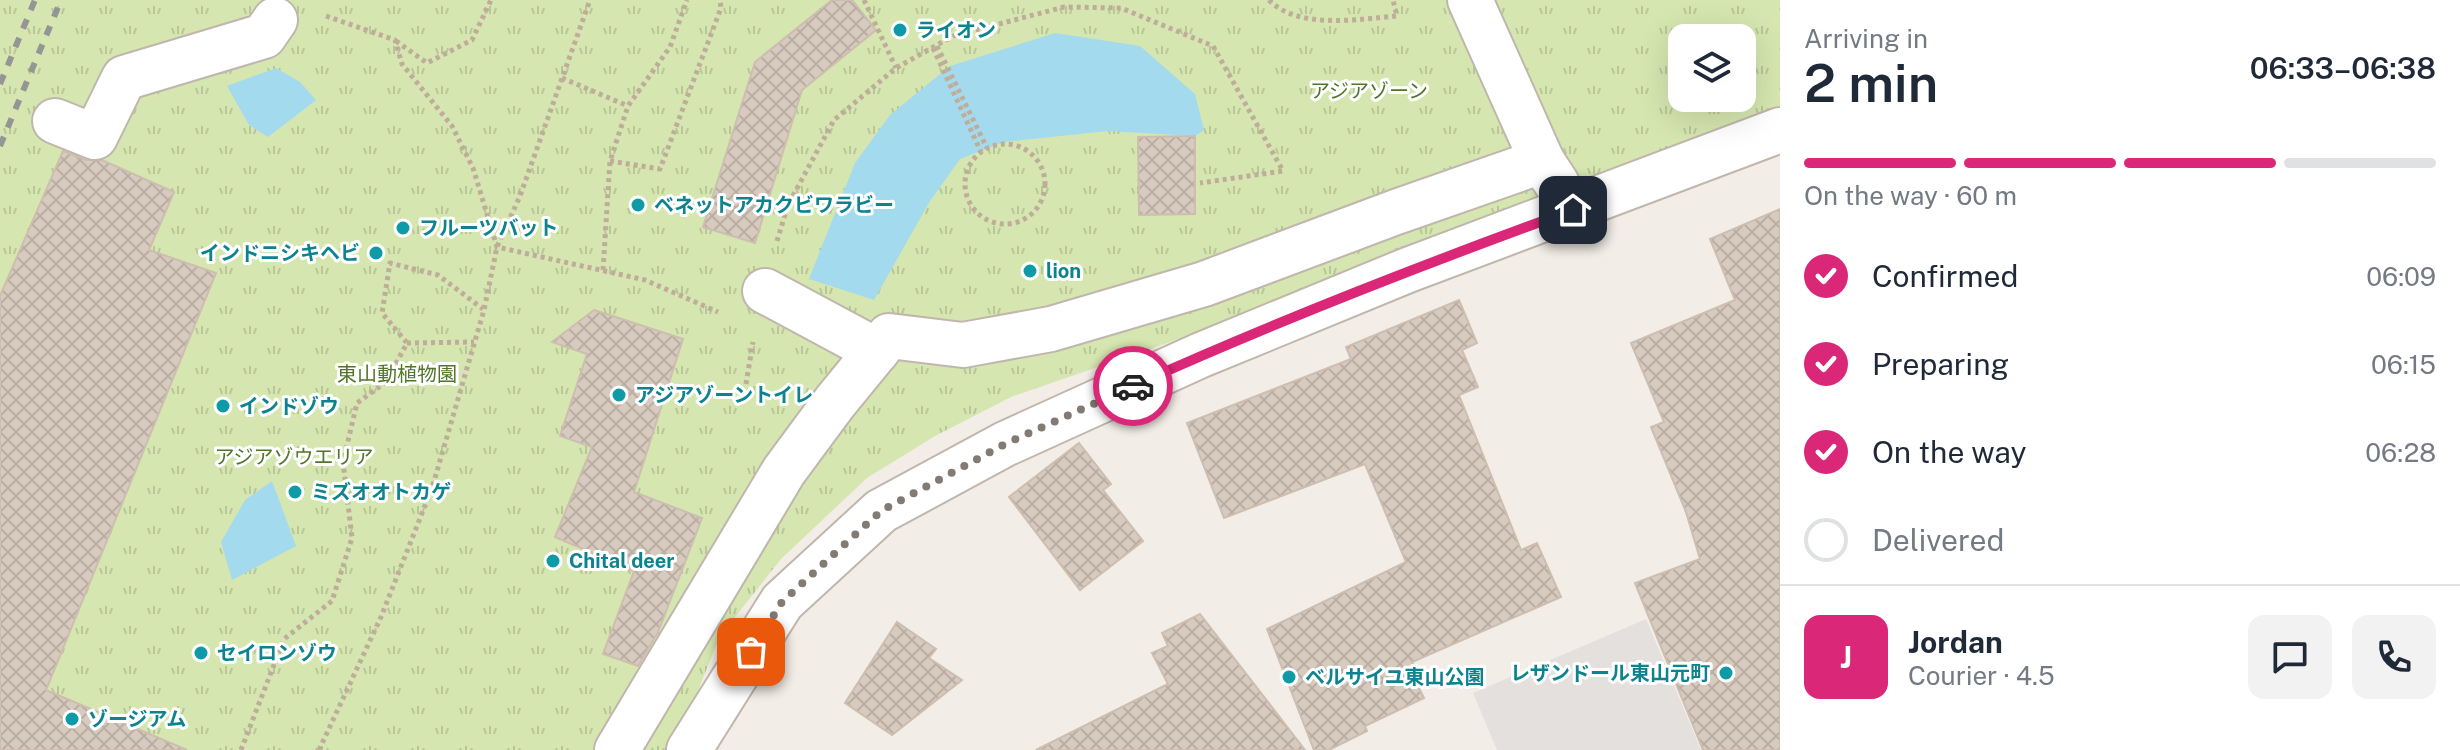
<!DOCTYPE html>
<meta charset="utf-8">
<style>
:root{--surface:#fff;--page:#f2f2f3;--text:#1f2937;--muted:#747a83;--line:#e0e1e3;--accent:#db2777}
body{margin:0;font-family:"Public Sans","Noto Sans JP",sans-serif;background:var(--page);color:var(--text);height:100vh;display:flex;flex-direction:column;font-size:30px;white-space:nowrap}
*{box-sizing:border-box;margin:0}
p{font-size:26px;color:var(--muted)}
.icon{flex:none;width:44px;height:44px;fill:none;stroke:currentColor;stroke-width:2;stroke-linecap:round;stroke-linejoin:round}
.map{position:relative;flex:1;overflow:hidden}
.details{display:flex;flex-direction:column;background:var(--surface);width:680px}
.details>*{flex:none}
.buttons{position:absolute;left:1668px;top:24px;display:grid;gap:16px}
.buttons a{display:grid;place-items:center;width:88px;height:88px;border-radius:16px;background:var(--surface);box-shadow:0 8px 32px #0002;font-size:40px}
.pin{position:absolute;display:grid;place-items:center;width:68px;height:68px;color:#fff;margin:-34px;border-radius:16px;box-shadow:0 4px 12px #0006}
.courier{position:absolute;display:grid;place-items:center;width:80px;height:80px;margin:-40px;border:6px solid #db2777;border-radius:50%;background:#fff;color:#222;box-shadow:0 2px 10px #0007}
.summary em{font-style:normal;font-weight:600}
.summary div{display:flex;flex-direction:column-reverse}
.summary{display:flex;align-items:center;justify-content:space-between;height:136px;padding:0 24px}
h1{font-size:52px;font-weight:600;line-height:60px}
.bar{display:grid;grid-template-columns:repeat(4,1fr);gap:12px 8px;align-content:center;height:96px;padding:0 24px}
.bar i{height:10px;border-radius:6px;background:var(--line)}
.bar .selected{background:var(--accent)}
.bar p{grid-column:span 4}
.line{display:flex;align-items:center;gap:20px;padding:0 24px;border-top:2px solid var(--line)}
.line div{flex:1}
.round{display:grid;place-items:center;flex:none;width:84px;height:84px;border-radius:16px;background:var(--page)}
ol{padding:0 24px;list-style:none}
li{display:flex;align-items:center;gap:24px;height:88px}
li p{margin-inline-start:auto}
li .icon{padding:8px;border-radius:50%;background:var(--accent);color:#fff;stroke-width:4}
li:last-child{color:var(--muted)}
li i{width:44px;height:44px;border:4px solid var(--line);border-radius:50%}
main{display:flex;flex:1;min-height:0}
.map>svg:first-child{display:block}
</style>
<main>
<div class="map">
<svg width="1780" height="750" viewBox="0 0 1780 750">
<defs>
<pattern id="park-tufts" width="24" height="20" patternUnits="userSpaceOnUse" patternTransform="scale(2)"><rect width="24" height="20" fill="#d5e6b0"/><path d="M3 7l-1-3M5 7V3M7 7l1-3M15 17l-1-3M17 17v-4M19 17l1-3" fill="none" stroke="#b8c698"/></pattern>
<pattern id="building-cross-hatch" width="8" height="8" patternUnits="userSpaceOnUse" patternTransform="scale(2)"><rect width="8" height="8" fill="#d7cabf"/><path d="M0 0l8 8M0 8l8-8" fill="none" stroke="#baaea5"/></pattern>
</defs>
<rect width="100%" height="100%" fill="#f2ede6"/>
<path fill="url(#park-tufts)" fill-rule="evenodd" d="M 0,0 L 1780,0 L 1780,107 L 1725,130 L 1424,239 L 1240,318 L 1011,397 L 935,436 L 867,478 L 781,559 L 720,636 L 674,750 L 0,750 ZM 1682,38 L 1742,38 L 1742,98 L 1682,98 Z"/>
<polygon fill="#e3e0de" points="1646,619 1701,750 1497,750 1473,693"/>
<g fill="#a4daee">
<polygon points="1055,33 1140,46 1195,94 1204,130 1195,136 1107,131 1004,142 960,159 930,201 874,300 809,279 855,163 890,115 950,66"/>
<polygon points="276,68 300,82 316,100 268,137 249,125 227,86"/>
<polygon points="272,481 296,546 232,580 221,542 245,500"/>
</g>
<g fill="url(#building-cross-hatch)" stroke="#cebeaf" stroke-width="2">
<polygon points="832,0 852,0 876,30 802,90 755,243 703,227 755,62"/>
<polygon points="1195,136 1195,214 1139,215 1138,137"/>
<polygon points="63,151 86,160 102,160 174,192 149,250 216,273 46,690 187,750 0,750 0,296"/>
<polygon points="1780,209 1780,750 1703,750 1635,583 1700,559 1686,512 1651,427 1664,422 1631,343 1735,300 1710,239"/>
<polygon points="1459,300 1477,343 1462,350 1478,387 1459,395 1521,550 1537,543 1561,597 1412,662 1415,668 1410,670 1424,698 1365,726 1367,731 1329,750 1314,750 1267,629 1406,562 1365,464 1224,518 1187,423 1351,359 1346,347"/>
<polygon points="594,310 683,339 634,492 702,518 658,632 638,666 603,654 634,571 555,537 592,447 560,436 587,354 552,342"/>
<polygon points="1079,443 1111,484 1103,490 1143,541 1080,590 1009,497"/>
<polygon points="1200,614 1305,750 1036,750 1168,684 1152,653 1168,646 1162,633"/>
<polygon points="897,622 936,649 929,658 962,680 892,735 845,703"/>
</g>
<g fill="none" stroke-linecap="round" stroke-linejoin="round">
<g stroke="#c1b6ac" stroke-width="48">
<g id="minor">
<polyline points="1470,0 1542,161 1557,184"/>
<polyline points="55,121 95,137 124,78 264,36 275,20"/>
<polyline points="765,291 877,351"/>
<polyline points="617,750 784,471 835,402 889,336 963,345 1051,329 1204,284 1396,212 1542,161"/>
<polyline points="689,750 782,602 881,511 1005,444 1201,355 1408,270 1780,130"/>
</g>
</g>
<g stroke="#bfad9a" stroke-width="5" stroke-dasharray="4 4" stroke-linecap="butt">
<polyline points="864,0 896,68"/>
<path d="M 1269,0 C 1298,30 1359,19 1397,16 L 1393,0"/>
<polyline points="326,16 395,40 402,64 452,126 473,168 497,247 645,280 718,312"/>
<polyline points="396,41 427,63 472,40 491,0"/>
<polyline points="937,46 987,148"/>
<polyline points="933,48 981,152"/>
<polyline points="562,78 628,106"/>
<circle cx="1005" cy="184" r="40"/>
<polyline points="610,161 660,169 721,8 720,0"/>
<polyline points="777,241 788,205 834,120 896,68 953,36 1064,7 1121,8 1213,46 1283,171 1200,183"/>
<polyline points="603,270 610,161 628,106 670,47 687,0"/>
<polyline points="407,343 474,342"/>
<polyline points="746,384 753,342"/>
<polyline points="241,750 284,639 332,601 352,538 343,462 357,403 386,382 407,343 382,313 390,263 438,275 483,309"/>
<polyline points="319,750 381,617 432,488 484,310 497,247 520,196 590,0"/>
</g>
<use href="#minor" stroke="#fff" stroke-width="44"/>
<g stroke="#959595" stroke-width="6" stroke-dasharray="10 10" stroke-linecap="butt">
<polyline points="0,84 35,0"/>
<polyline points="0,146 61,0"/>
</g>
</g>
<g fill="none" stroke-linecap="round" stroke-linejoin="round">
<polyline stroke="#827b73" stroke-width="8" stroke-dasharray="0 14.4" points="751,652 782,602 881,511 1005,444 1133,386"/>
<path stroke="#db2777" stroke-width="10" d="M 1133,386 C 1277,321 1424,264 1573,210"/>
</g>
<g fill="#0f9aa8" stroke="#fff" stroke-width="3">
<circle cx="900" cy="30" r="8"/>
<circle cx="638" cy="205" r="8"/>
<circle cx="403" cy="228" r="8"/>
<circle cx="376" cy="253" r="8"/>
<circle cx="1030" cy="271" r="8"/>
<circle cx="619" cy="395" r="8"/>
<circle cx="223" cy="406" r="8"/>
<circle cx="295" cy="492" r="8"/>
<circle cx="553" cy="561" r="8"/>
<circle cx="201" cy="653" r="8"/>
<circle cx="1726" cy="673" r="8"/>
<circle cx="1289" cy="677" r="8"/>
<circle cx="72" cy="719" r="8"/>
</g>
<g text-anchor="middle" stroke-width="6" stroke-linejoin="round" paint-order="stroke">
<g font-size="20" font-weight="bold" fill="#0d838f" stroke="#fff" text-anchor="start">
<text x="916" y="37">ライオン</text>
<text x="654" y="212">ベネットアカクビワラビー</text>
<text x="419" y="235">フルーツバット</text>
<text x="360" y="260" text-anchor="end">インドニシキヘビ</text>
<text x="1046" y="278">lion</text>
<text x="635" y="402">アジアゾーントイレ</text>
<text x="239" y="413">インドゾウ</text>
<text x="311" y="499">ミズオオトカゲ</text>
<text x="569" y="568">Chital deer</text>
<text x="217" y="660">セイロンゾウ</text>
<text x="1710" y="680" text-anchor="end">レザンドール東山元町</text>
<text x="1305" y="684">ベルサイユ東山公園</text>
<text x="88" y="726">ゾージアム</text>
</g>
<g font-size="20" fill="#51752b" stroke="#fff">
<text x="1369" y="98">アジアゾーン</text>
<text x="397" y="381">東山動植物園</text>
<text x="294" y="464">アジアゾウエリア</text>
</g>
</g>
</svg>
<div class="buttons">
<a><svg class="icon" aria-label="layers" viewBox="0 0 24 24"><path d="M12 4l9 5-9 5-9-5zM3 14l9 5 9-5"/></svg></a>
</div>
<div class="pin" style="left:751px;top:652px;background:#ea580c"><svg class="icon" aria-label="bag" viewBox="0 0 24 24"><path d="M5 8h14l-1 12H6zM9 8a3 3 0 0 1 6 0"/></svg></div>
<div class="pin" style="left:1573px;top:210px;background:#1f2937"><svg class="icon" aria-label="home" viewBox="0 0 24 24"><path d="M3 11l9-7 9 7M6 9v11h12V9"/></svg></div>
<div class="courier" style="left:1133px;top:386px"><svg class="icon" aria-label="car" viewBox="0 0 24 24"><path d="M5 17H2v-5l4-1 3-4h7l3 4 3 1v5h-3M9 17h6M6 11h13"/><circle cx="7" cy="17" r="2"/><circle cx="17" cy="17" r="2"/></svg></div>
</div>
<section class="details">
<div class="summary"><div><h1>2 min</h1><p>Arriving in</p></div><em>06:33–06:38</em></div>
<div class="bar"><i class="selected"></i><i class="selected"></i><i class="selected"></i><i></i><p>On the way · 60 m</p></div>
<ol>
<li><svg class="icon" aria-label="check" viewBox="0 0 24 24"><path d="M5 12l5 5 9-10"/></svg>Confirmed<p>06:09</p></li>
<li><svg class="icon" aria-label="check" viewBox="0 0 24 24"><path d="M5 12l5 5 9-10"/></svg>Preparing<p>06:15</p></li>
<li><svg class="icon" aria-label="check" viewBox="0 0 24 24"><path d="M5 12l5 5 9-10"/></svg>On the way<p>06:28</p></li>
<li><i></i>Delivered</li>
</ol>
<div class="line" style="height:144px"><b class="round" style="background:var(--accent);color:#fff">J</b><div><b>Jordan</b><p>Courier · 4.5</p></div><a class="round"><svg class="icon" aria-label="chat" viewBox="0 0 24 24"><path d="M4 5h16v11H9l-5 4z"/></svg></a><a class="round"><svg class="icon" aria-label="phone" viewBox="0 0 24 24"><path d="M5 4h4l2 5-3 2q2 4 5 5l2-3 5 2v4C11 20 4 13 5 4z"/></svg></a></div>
</section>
</main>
